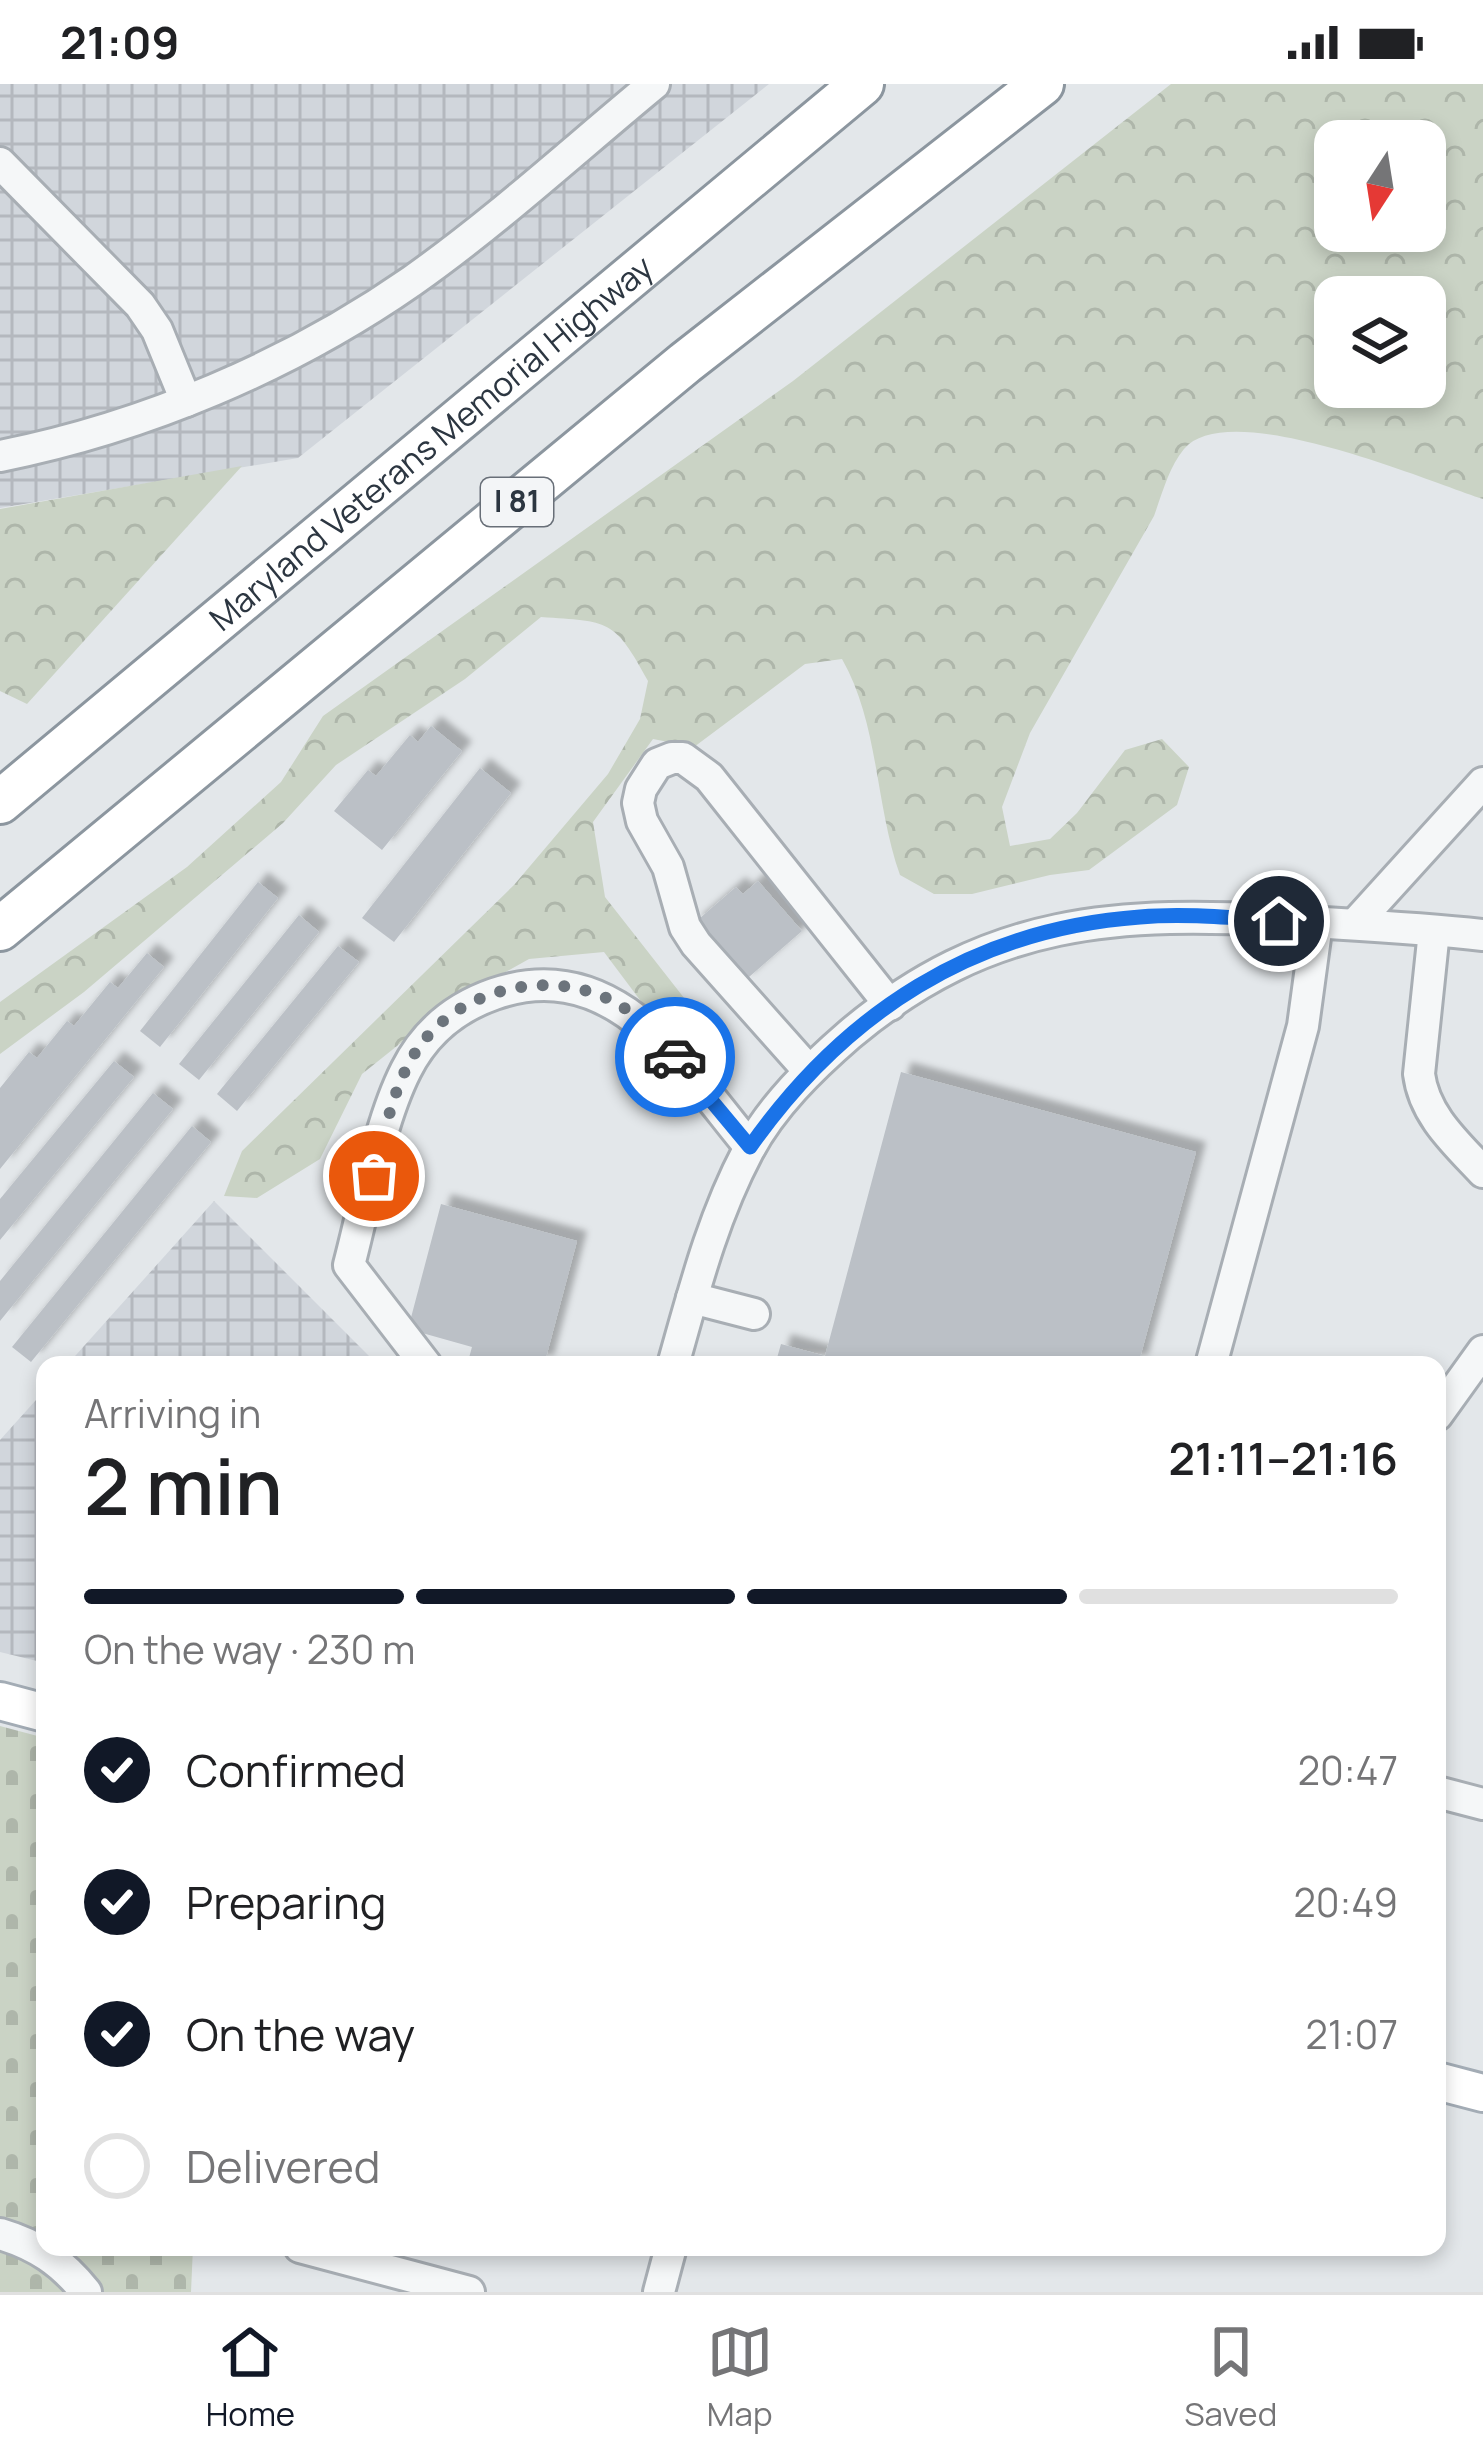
<!DOCTYPE html>
<meta charset="utf-8">
<style>
:root{--surface:#fff;--page:#f2f2f2;--text:#202124;--muted:#757577;--line:#e0e0e0;--accent:#111827}
body{margin:0;font-family:Manrope,sans-serif;background:var(--page);color:var(--text);height:100vh;display:flex;flex-direction:column;font-size:45px;white-space:nowrap}
*{box-sizing:border-box;margin:0}
p{font-size:39px;color:var(--muted)}
.icon{flex:none;width:66px;height:66px;fill:none;stroke:currentColor;stroke-width:2;stroke-linecap:round;stroke-linejoin:round}
.map{position:relative;flex:1;overflow:hidden}
.drawer{position:absolute;left:36px;top:1272px;width:1410px;height:900px;display:flex;flex-direction:column;background:var(--surface);border-radius:24px;box-shadow:0 6px 18px #0003}
.drawer>*{flex:none}
.needle{width:78px;rotate:192deg}
.tools{position:absolute;left:1314px;top:36px;display:grid;gap:24px}
.tools a{display:grid;place-items:center;width:132px;height:132px;border-radius:24px;background:var(--surface);box-shadow:0 6px 18px #0003;font-size:60px}
.pin{position:absolute;display:grid;place-items:center;width:102px;height:102px;color:#fff;margin:-51px;border:6px solid #fff;border-radius:50%;box-shadow:0 3px 12px #0007}
.courier{position:absolute;display:grid;place-items:center;width:120px;height:120px;margin:-60px;border:9px solid #1a73e8;border-radius:50%;background:#fff;color:#222;box-shadow:0 3px 15px #0007}
.head em{font-style:normal;font-weight:600}
.head div{display:flex;flex-direction:column-reverse}
.head{display:flex;align-items:center;justify-content:space-between;height:204px;padding:0 48px}
h1{font-size:78px;font-weight:600;line-height:90px}
.bar{display:grid;grid-template-columns:repeat(4,1fr);gap:18px 12px;align-content:center;height:144px;padding:0 48px}
.bar i{height:15px;border-radius:9px;background:var(--line)}
.bar .on{background:var(--accent)}
.bar p{grid-column:span 4}
ol{padding:0 48px;list-style:none}
li{display:flex;align-items:center;gap:36px;height:132px}
li p{margin-inline-start:auto}
li .icon{padding:12px;border-radius:50%;background:var(--accent);color:#fff;stroke-width:4}
li:last-child{color:var(--muted)}
li i{width:66px;height:66px;border:6px solid var(--line);border-radius:50%}
.status{display:flex;justify-content:space-between;align-items:center;height:84px;padding:0 60px;background:var(--surface);direction:ltr}
.status svg{height:33px;fill:currentColor}
.dock{display:flex;justify-content:space-around;align-items:center;height:168px;border-top:3px solid var(--line);background:var(--surface);font-size:33px;color:var(--muted)}
.dock a{display:grid;justify-items:center;gap:6px}
.dock .on{color:var(--accent)}
.map>svg:first-child{display:block}
</style>
<div class="status"><b>21:09</b><svg viewBox="0 0 49 12"><path d="M0 12V9h3v3zM5 12V6h3v6zM10 12V3h3v9zM15 12V0h3v12zM26 1h20v11H26zM47 4h2v5h-2z"/></svg></div>
<div class="map">
<svg width="1483" height="2208" viewBox="0 0 1483 2208">
<defs>
<pattern id="industrial-grid" width="8" height="8" patternUnits="userSpaceOnUse" patternTransform="scale(3)"><rect width="8" height="8" fill="#d1d6dc"/><path d="M0 4h8M4 0v8" fill="none" stroke="#b4b8be"/></pattern>
<pattern id="forest-crowns" width="20" height="18" patternUnits="userSpaceOnUse" patternTransform="scale(3)"><rect width="20" height="18" fill="#cad3c5"/><path d="M2 6a3 3 0 1 1 6 0M12 15a3 3 0 1 1 6 0" fill="none" stroke="#aeb6aa"/></pattern>
<pattern id="cemetery-stones" width="16" height="16" patternUnits="userSpaceOnUse" patternTransform="scale(3)"><rect width="16" height="16" fill="#cad3c5"/><path d="M2 7V4a2 2 0 0 1 4 0v3zM10 15v-3a2 2 0 0 1 4 0v3z" fill="#aeb6aa"/></pattern>
<filter id="shadow"><feDropShadow dx="10" dy="-10" stdDeviation="3" flood-color="#0004"/></filter>
</defs>
<rect width="100%" height="100%" fill="#e3e7ea"/>
<g fill="url(#industrial-grid)">
<polygon points="0,0 769,0 298,374 0,424"/>
<polygon points="214,1117 378,1281 67,1281"/>
<polygon points="45,1306 45,1579 0,1568 0,1356"/>
</g>
<g fill="url(#forest-crowns)" fill-rule="evenodd">
<path d="M 1171,0 L 1483,0 L 1483,415 C 1425,396 1228,312 1184,365 C 1169,383 1162,410 1154,432 L 1030,649 L 1002,723 L 1010,762 L 1050,755 L 1077,729 L 1125,666 L 1162,655 L 1189,683 L 1177,721 L 1089,786 L 1050,791 L 972,810 L 934,810 L 900,791 C 875,721 879,640 842,575 L 805,580 L 694,663 L 653,655 L 593,738 L 605,813 L 699,933 L 700,967 L 670,956 L 604,868 L 529,875 L 452,918 L 362,990 L 320,1075 L 257,1114 L 224,1112 L 242,1067 L 514,801 L 608,690 L 640,635 L 648,597 C 614,534 609,538 541,533 L 465,595 L 336,681 L 283,739 L 84,908 L 0,970 L 0,918 L 187,783 L 281,698 L 323,632 L 793,297 ZM 1335,57 L 1425,57 L 1425,147 L 1335,147 ZM 1335,213 L 1425,213 L 1425,303 L 1335,303 Z"/>
<polygon points="242,382 27,620 0,607 0,425"/>
</g>
<polygon fill="url(#cemetery-stones)" points="0,1642 45,1654 45,2163 193,2163 191,2208 0,2208"/>
<g fill="#bbc0c6" filter="url(#shadow)">
<polygon points="431,642 462,667 382,766 334,727 368,686 376,692 410,651 418,658"/>
<polygon points="480,684 511,709 394,858 362,834"/>
<polygon points="758,797 802,847 742,899 692,841 736,803 743,810"/>
<polygon points="258,798 278,814 160,963 140,947"/>
<polygon points="299,831 319,848 199,996 179,980"/>
<polygon points="338,862 359,878 237,1027 217,1010"/>
<polygon points="147,869 164,883 0,1085 0,1004 29,968 37,974 67,937 74,942 110,898 118,904"/>
<polygon points="114,977 134,993 0,1156 0,1115"/>
<polygon points="901,988 1196,1068 1138,1281 775,1281 781,1260 825,1272"/>
<polygon points="153,1009 173,1025 0,1237 0,1197"/>
<polygon points="192,1042 211,1058 31,1278 12,1263"/>
<polygon points="441,1120 577,1157 544,1281 467,1281 472,1263 408,1245"/>
</g>
<g fill="none" stroke-linecap="round" stroke-linejoin="round">
<g stroke="#a8aeb4" stroke-width="36">
<g id="minor">
<polyline points="0,79 140,221 157,246 186,317"/>
<path d="M 0,372 C 145,343 290,282 412,197 C 497,137 574,66 654,0"/>
<polyline points="1355,840 1483,699"/>
<path d="M 1434,847 L 1419,990 C 1424,1031 1456,1059 1483,1088"/>
<polyline points="809,987 696,860 685,843 668,783 642,737 638,719 641,705 657,680 672,674 683,674 709,693 890,921"/>
<polyline points="692,1214 754,1230"/>
<path d="M 426,1281 L 349,1181 C 365,1121 379,1039 406,986 C 425,948 454,924 494,910 C 616,868 684,984 750,1063"/>
<path d="M 673,1281 C 694,1207 712,1135 748,1067 C 772,1022 811,984 849,951 C 989,833 1118,827 1293,837 C 1356,841 1420,844 1483,851"/>
<polyline points="1211,1281 1303,942 1317,839"/>
<polyline points="1437,1331 1483,1267"/>
<polyline points="1437,1708 1483,1720"/>
<path d="M 0,2150 C 37,2161 62,2178 86,2208"/>
<polyline points="300,2163 469,2208"/>
<polyline points="659,2208 671,2163"/>
</g>
</g>
<g stroke="#a3acb5" stroke-width="42">
<g id="major">
<polyline points="0,1617 45,1629"/>
<polyline points="1437,1997 1483,2009"/>
</g>
</g>
<g stroke="#8c969f" stroke-width="48">
<g id="highway">
<path id="s1" d="M 0,718 L 862,0"/>
<polyline points="0,845 685,279 1042,0"/>
</g>
</g>
<use href="#minor" stroke="#f5f7f8" stroke-width="30"/>
<use href="#major" stroke="#fff" stroke-width="36"/>
<use href="#highway" stroke="#fff" stroke-width="42"/>
</g>
<g fill="none" stroke-linecap="round" stroke-linejoin="round">
<path stroke="#6c747c" stroke-width="12" stroke-dasharray="0 21.6" d="M 374,1092 C 386,1045 394,992 426,954 C 467,905 545,887 604,913 C 633,925 655,949 675,973"/>
<path stroke="#1a73e8" stroke-width="15" d="M 675,973 L 750,1063 C 845,928 974,845 1140,833 C 1186,829 1233,834 1279,837"/>
</g>
<g text-anchor="middle" stroke-width="9" stroke-linejoin="round" paint-order="stroke">
<rect fill="#f3f5f7" stroke="#686f78" stroke-width="3" x="481" y="394" width="72" height="48" rx="9"/>
<g font-size="30" font-weight="bold" fill="#2c3641">
<text x="517" y="428">I 81</text>
</g>
<g font-size="33" fill="#2c3641" stroke="#f3f5f7">
<text dy="12" stroke="none"><textPath href="#s1" startOffset="561">Maryland Veterans Memorial Highway</textPath></text>
</g>
</g>
</svg>
<div class="tools">
<a><svg class="needle" viewBox="-14 -14 28 28"><path d="M0-13l5 13h-10z" fill="#e53935"/><path d="M0 13l5-13h-10z" fill="#757577"/></svg></a>
<a><svg class="icon" aria-label="layers" viewBox="0 0 24 24"><path d="M12 4l9 5-9 5-9-5zM3 14l9 5 9-5"/></svg></a>
</div>
<div class="pin" style="left:374px;top:1092px;background:#ea580c"><svg class="icon" aria-label="bag" viewBox="0 0 24 24"><path d="M5 8h14l-1 12H6zM9 8a3 3 0 0 1 6 0"/></svg></div>
<div class="pin" style="left:1279px;top:837px;background:#1f2937"><svg class="icon" aria-label="home" viewBox="0 0 24 24"><path d="M3 11l9-7 9 7M6 9v11h12V9"/></svg></div>
<div class="courier" style="left:675px;top:973px"><svg class="icon" aria-label="car" viewBox="0 0 24 24"><path d="M5 17H2v-5l4-1 3-4h7l3 4 3 1v5h-3M9 17h6M6 11h13"/><circle cx="7" cy="17" r="2"/><circle cx="17" cy="17" r="2"/></svg></div>
<section class="drawer">
<div class="head"><div><h1>2 min</h1><p>Arriving in</p></div><em>21:11–21:16</em></div>
<div class="bar"><i class="on"></i><i class="on"></i><i class="on"></i><i></i><p>On the way · 230 m</p></div>
<ol>
<li><svg class="icon" aria-label="check" viewBox="0 0 24 24"><path d="M5 12l5 5 9-10"/></svg>Confirmed<p>20:47</p></li>
<li><svg class="icon" aria-label="check" viewBox="0 0 24 24"><path d="M5 12l5 5 9-10"/></svg>Preparing<p>20:49</p></li>
<li><svg class="icon" aria-label="check" viewBox="0 0 24 24"><path d="M5 12l5 5 9-10"/></svg>On the way<p>21:07</p></li>
<li><i></i>Delivered</li>
</ol>
</section>
</div>
<nav class="dock">
<a class="on"><svg class="icon" aria-label="home" viewBox="0 0 24 24"><path d="M3 11l9-7 9 7M6 9v11h12V9"/></svg>Home</a>
<a><svg class="icon" aria-label="map" viewBox="0 0 24 24"><path d="M3 6l6-2 6 2 6-2v14l-6 2-6-2-6 2zM9 4v14M15 6v14"/></svg>Map</a>
<a><svg class="icon" aria-label="saved" viewBox="0 0 24 24"><path d="M7 4h10v16l-5-4-5 4z"/></svg>Saved</a>
</nav>
